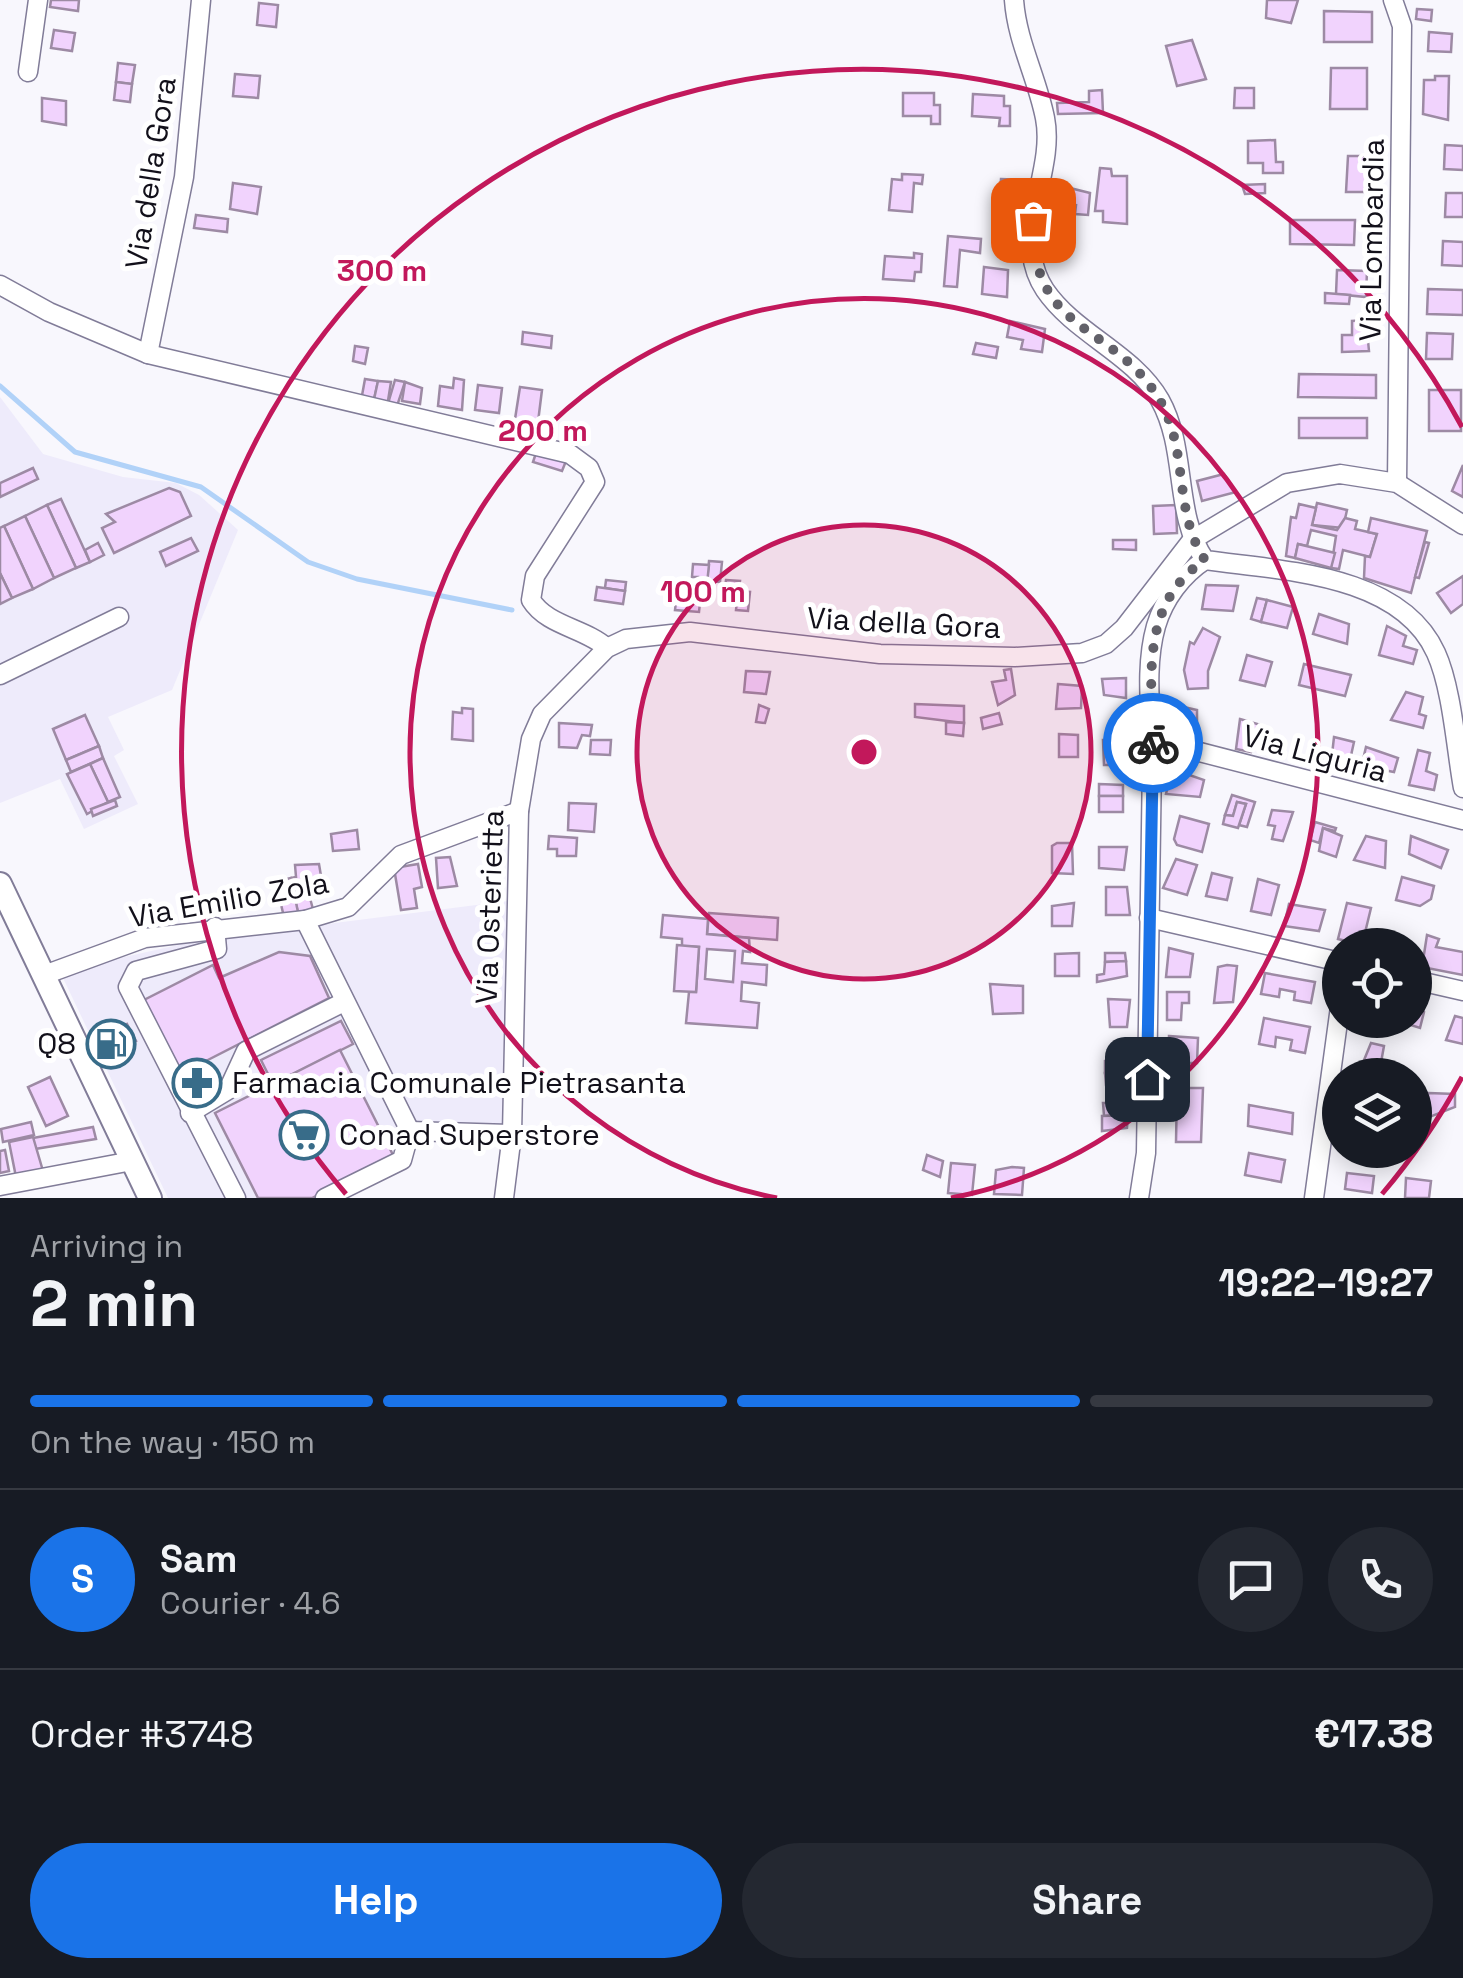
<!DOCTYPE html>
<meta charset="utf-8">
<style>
:root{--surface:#171b24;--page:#242831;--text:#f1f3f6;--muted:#9ea1a6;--line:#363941;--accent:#1a73e8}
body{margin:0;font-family:"Space Grotesk",sans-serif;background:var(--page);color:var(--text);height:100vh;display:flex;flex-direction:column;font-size:38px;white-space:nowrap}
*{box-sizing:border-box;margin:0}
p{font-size:32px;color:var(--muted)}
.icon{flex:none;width:55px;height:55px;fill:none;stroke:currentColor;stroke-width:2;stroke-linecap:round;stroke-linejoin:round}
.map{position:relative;height:1198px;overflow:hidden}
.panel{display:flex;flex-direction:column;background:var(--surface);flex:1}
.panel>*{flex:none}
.buttons{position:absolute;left:1322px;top:928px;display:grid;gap:20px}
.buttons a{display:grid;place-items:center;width:110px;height:110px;border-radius:50%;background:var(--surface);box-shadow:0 5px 25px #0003;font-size:50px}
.pin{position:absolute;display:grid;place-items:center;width:85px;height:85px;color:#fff;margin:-42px;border-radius:20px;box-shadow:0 5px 15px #0006}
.courier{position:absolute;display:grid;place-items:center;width:100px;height:100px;margin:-50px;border:8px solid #1a73e8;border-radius:50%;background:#fff;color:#222;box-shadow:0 2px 12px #0007}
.overview em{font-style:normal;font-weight:600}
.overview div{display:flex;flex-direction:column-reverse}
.overview{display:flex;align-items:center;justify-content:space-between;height:170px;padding:0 30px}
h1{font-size:65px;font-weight:600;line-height:75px}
.bar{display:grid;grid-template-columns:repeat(4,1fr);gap:15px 10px;align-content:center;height:120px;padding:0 30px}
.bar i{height:12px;border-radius:8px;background:var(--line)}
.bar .on{background:var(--accent)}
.bar p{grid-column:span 4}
.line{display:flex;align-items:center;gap:25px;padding:0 30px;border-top:2px solid var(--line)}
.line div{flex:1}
.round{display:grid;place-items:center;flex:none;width:105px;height:105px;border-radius:52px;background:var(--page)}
.button{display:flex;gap:20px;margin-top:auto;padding:20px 30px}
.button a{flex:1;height:115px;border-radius:60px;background:var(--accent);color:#fff;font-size:40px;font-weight:600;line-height:115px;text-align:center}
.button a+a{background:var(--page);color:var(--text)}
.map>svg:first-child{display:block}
</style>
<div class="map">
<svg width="1463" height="1198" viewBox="0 0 1463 1198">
<rect width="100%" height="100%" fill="#f8f7fd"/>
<g fill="#eeebfb">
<polygon points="0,397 43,454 123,477 176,483 199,495 238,530 172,690 108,717 124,750 114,756 138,804 84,829 60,779 0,803"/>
<polygon points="508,901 505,1125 415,1124 394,1157 312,1198 168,1198 63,978 111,960 201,940"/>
</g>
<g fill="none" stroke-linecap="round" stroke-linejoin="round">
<polyline stroke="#b1d2f8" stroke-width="5" points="0,386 75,452 201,487 308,562 357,579 512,610"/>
</g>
<g fill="#f1d3fd" stroke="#9d8aa4" stroke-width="2.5" fill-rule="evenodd">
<polygon points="51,0 79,0 78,11 50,7"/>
<polygon points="1267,0 1298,0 1291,23 1266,18"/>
<polygon points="259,3 278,5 276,27 257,25"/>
<polygon points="1417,9 1432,10 1431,21 1416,19"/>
<polygon points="1324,11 1372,12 1372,42 1324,42"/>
<polygon points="54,30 75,33 72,51 51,48"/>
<polygon points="1429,32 1452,34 1451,52 1428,51"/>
<polygon points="1192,40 1206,79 1177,86 1166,46"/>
<polygon points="118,63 135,65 132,84 116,82"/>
<polygon points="1331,68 1367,68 1367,109 1330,109"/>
<polygon points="235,74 260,76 258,98 233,96"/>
<polygon points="1435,76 1449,76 1448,120 1423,114 1424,80 1435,80"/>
<polygon points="116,82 132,84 130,102 114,100"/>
<polygon points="1235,88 1254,88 1254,108 1234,108"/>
<polygon points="1102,90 1103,113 1058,114 1057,103 1089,102 1089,91"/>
<polygon points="903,93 934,93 934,105 940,105 940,124 931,124 931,116 903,116"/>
<polygon points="973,94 1004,96 1004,106 1010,106 1010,126 999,126 1000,118 972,116"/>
<polygon points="42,98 66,101 66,125 42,121"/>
<polygon points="1275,140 1276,162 1283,162 1283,173 1263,173 1263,163 1248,163 1248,141"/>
<polygon points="1445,145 1463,146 1463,170 1444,169"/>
<polygon points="1348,156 1366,156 1370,192 1346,192"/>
<polygon points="1100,168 1111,169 1112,176 1127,176 1127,224 1103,222 1103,211 1095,211"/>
<polygon points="902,174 923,175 922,184 914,183 912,212 889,210 892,179 902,180"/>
<polygon points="1001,179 1025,180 1024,209 999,207"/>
<polygon points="233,183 261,187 257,214 230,209"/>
<polygon points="1265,184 1265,193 1245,194 1242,185"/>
<polygon points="1062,186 1090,193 1088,215 1075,214 1076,205 1046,202 1048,189 1062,190"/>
<polygon points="1446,193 1463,193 1463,217 1445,217"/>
<polygon points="196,215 228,219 227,232 194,228"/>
<polygon points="1290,220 1355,220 1354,245 1290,244"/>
<polygon points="948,236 981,239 980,253 960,250 957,287 944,286"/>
<polygon points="1443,241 1463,242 1463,266 1442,265"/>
<polygon points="914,253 922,254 921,272 915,272 914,281 883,279 885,256 914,258"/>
<polygon points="984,267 1008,270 1007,297 982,294"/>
<polygon points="1337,270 1367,271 1366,297 1336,294"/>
<polygon points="1428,289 1463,290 1463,315 1427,314"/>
<polygon points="1325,293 1350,295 1349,304 1325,303"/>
<polygon points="1366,320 1369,351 1342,352 1342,335 1352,335 1352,321"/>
<polygon points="1010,321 1045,329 1042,352 1021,349 1023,340 1007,337"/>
<polygon points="523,332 552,336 551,348 522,344"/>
<polygon points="1427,333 1453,334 1452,359 1426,359"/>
<polygon points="976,343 998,347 996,358 973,354"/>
<polygon points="355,346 368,348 365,364 353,361"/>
<polygon points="1299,374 1376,375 1376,398 1298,397"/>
<polygon points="454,378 464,380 462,410 438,406 440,386 453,388"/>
<polygon points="365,379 378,381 373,404 361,401"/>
<polygon points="395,380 405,382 396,409 387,407"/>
<polygon points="378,381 391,382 387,407 373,404"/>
<polygon points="405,382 422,388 420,404 402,401"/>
<polygon points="478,385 502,388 499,413 475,410"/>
<polygon points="520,387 542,390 538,422 515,419"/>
<rect x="1429" y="390" width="32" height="41"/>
<rect x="1299" y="418" width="68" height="20"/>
<polygon points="536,453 566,461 562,471 533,462"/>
<polygon points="1463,465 1463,497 1452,491"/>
<polygon points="33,468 38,479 0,497 0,483"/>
<polygon points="1224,474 1236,492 1202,501 1197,481"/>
<polygon points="169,488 180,492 191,516 114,553 102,528 115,522 106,514"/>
<polygon points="61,499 90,562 76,568 47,505"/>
<polygon points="1317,503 1347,510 1343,528 1312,525"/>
<polygon points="1299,504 1316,508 1312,525 1337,530 1345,518 1357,521 1355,529 1377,534 1370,557 1343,550 1339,569 1331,568 1336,536 1311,530 1307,546 1298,544 1295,558 1286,556 1291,517 1296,518"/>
<polygon points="47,505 76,568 54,578 25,516"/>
<polygon points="1176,505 1177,533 1154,534 1153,506"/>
<polygon points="25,516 54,578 33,589 4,526"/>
<polygon points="1371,518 1427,531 1411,593 1364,578 1365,556 1370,557 1377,534 1368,532"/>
<polygon points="4,526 33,589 12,598 0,573 0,528"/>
<polygon points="191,538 198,551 166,566 160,552"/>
<polygon points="1113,540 1136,540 1136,550 1113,549"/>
<polygon points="1425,542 1429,543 1419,578 1415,577"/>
<polygon points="98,543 104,555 90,562 85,550"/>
<polygon points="1298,544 1335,553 1331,568 1295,558"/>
<polygon points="709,561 722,562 720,582 707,581"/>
<polygon points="693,564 709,565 707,584 697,584 698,577 692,577"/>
<polygon points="0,573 12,598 0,604"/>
<polygon points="1463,576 1463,604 1451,613 1437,593"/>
<polygon points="606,580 626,582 625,591 605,588"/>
<polygon points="726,580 740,581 737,605 723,603"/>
<polygon points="1206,585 1238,586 1233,611 1202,609"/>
<polygon points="597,587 625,591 623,604 595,600"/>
<polygon points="738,591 750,592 748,611 736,610"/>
<polygon points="677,593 701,593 699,612 675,610"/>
<polygon points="1257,598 1267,600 1261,622 1251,619"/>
<polygon points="1267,600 1293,607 1287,628 1261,622"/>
<polygon points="1319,614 1349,624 1347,644 1313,634"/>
<polygon points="1387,626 1406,636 1403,646 1417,650 1413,664 1379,655"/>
<polygon points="1203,628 1220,637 1208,671 1208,688 1188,689 1184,670 1190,642 1194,644"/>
<polygon points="1247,655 1272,662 1265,686 1240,680"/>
<polygon points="1304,664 1351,675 1345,696 1299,685"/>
<polygon points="1011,669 1015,695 998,705 992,682 1006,680 1004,670"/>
<polygon points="746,671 770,672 766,694 744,692"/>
<polygon points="1126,678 1126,698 1104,695 1102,679"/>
<polygon points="1058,684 1082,686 1081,708 1056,709"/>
<polygon points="1406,692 1423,697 1419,714 1426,716 1423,728 1391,720"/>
<polygon points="915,704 964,706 964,723 915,717"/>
<polygon points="759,705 769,709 765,723 756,722"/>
<polygon points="1175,705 1197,710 1197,739 1169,732"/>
<polygon points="462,708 473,709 473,741 452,739 453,712 462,713"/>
<polygon points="999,713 1002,724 983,729 981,718"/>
<polygon points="85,715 99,746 66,760 53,729"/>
<polygon points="1240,719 1261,725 1251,752 1236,749"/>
<polygon points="946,722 964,723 963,736 946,734"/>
<polygon points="559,723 592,725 590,736 582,735 577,748 559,747"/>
<polygon points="1059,734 1078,735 1078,757 1059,757"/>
<polygon points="1334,737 1354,742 1348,769 1323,766 1322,755 1332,755"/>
<polygon points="591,740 611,740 610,755 590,754"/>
<polygon points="1103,740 1126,740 1128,765 1104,765"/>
<polygon points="99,746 103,758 71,772 66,760"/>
<polygon points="1366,747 1398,758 1394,772 1373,768 1370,780 1359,777"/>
<polygon points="1418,750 1430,753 1426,771 1437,775 1434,790 1409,785"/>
<polygon points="103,758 120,797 108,802 90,764"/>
<polygon points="90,764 108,802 87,814 67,774"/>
<polygon points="1172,769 1204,780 1200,797 1166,794"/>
<polygon points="1099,784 1123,785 1123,796 1099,796"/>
<polygon points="1232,795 1255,802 1247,827 1239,825 1246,804 1237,802 1233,816 1225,815"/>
<rect x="1099" y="796" width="24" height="16"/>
<polygon points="115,800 117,806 93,816 91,809"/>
<polygon points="1237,802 1246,804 1238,828 1223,824 1225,815 1233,816"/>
<polygon points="569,803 596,804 594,832 568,830"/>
<polygon points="1272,810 1293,812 1283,841 1272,839 1275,826 1268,825"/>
<polygon points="1180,816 1209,824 1202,852 1177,845 1174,839"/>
<polygon points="1315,822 1336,828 1335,831 1323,828 1319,843 1310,840"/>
<polygon points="1323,828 1342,836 1336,857 1319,851"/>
<polygon points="357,830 359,849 333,851 331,834"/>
<polygon points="549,836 577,838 576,856 557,856 557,849 548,849"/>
<polygon points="1366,836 1386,841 1385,868 1354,860"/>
<polygon points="1411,836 1448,850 1441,868 1409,854"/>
<polygon points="1057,843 1072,843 1073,874 1052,873 1052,846"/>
<polygon points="1099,847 1127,847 1124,870 1099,868"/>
<polygon points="450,857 457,886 438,888 436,858"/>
<polygon points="1176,859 1197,865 1187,895 1163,888"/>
<polygon points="319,864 323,888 293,891 291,878 296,877 295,865"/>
<polygon points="418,864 422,887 414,889 417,908 401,910 394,868"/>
<polygon points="1212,873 1232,878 1227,900 1206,896"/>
<polygon points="1402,877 1434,886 1431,899 1420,906 1396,900"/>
<polygon points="291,878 294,893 279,896 277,881"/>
<polygon points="1258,879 1279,885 1271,915 1251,911"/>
<polygon points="307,887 314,913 299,917 293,891"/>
<polygon points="1106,887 1127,887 1130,915 1106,915"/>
<polygon points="294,893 299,917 284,917 279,896"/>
<polygon points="1074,903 1072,926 1052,926 1052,906"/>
<polygon points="1347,903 1371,908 1362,945 1338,939"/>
<polygon points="1289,904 1325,910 1319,931 1284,926"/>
<polygon points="709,913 778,918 777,940 707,934"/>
<path d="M 663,915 L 708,919 L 707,934 L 749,938 L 750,952 L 743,951 L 742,963 L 767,965 L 766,985 L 742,982 L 741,1001 L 759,1003 L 757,1028 L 686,1023 L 689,992 L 696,992 L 699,947 L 682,946 L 682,939 L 661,937 ZM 707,949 L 735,951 L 733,982 L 705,979 Z"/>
<polygon points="1427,935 1439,939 1436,947 1463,952 1463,975 1422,967"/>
<polygon points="677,945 699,947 696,992 674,991"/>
<polygon points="1169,948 1193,954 1190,977 1166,977"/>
<polygon points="279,952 310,956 329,998 202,1063 214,1088 190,1100 140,1002 213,965 219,978"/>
<polygon points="1079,953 1079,976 1055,976 1055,954"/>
<polygon points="1105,953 1125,953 1126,961 1105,962"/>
<polygon points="1126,961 1127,976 1097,982 1097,975 1104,974 1105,962"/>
<polygon points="1227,965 1237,966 1233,1002 1214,1003 1218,967"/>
<polygon points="1265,973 1315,982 1311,1003 1294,1000 1295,992 1280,989 1279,997 1261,994"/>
<polygon points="990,984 1023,986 1023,1013 993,1014"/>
<polygon points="1167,992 1189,992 1189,1003 1182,1003 1181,1020 1167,1020"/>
<polygon points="1108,999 1130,1000 1127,1027 1110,1027"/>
<polygon points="1415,1005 1424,1012 1420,1028 1395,1020 1415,1020"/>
<polygon points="1455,1016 1463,1018 1463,1044 1446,1040"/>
<polygon points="1264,1018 1310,1027 1305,1053 1290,1050 1292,1040 1276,1037 1275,1047 1259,1044"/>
<polygon points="341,1021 353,1044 273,1084 261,1060"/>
<polygon points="127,1024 136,1041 122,1048 113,1032"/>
<polygon points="113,1032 122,1048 108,1056 100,1039"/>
<polygon points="1169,1036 1198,1038 1197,1063 1169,1063"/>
<polygon points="1371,1043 1384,1046 1380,1068 1362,1065"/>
<polygon points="340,1050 394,1157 312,1198 258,1198 215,1113"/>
<polygon points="1114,1058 1128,1058 1128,1074 1105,1073 1105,1061"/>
<polygon points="1105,1073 1128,1074 1128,1087 1106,1085"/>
<polygon points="50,1077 68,1116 46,1126 28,1087"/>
<polygon points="1177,1088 1203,1088 1201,1142 1176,1142"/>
<polygon points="1428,1093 1455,1094 1455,1107 1427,1118"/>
<polygon points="1103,1103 1126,1103 1126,1115 1104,1116"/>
<polygon points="1249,1105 1293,1113 1292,1134 1248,1126"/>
<polygon points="1128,1115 1127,1128 1102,1131 1102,1116"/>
<polygon points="31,1122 34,1135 3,1142 1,1129"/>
<polygon points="93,1127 96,1139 35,1149 33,1138"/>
<polygon points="33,1137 43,1171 16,1177 9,1142"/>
<polygon points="5,1150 9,1171 0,1173 0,1151"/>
<polygon points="1249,1153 1285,1160 1281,1182 1245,1175"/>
<polygon points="927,1155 943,1161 940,1177 923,1170"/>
<polygon points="951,1163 975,1165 972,1195 948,1193"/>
<polygon points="1012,1167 1024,1168 1022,1195 994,1194 996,1170"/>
<polygon points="1347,1173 1374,1176 1372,1193 1345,1189"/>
<polygon points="1406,1178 1431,1181 1429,1198 1405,1198"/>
</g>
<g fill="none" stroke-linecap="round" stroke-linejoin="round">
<g stroke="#817c98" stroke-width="21">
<g id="minor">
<path d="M 1014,0 C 1017,42 1037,77 1045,118 C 1056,174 1009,236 1045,290 C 1075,334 1134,354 1160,400 C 1188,450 1173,514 1205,560 C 1281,571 1400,573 1436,653 C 1452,688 1456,749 1463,788"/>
<polyline points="1393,0 1402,26 1397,483"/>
<polyline points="28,72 38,0"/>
<path d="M 0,285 L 49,312 L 148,354 L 570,454 L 589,468 L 595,482 L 535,576 L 531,600 C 547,626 585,628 607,648"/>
<polyline points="148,354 184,177 201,0"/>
<polyline points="0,675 119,617"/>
<polyline points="1153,740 1463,820"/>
<polyline points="1149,918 1340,962"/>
<polyline points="305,920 410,1131"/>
<polyline points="215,927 217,949 136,971 128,987 236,1198"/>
<polyline points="44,975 145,938 305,920 348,907 401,855 519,811"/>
<polyline points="1415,980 1463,991"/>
<polyline points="190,1113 228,1090 246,1051 344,1002"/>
<polyline points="0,1186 132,1161"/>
<polyline points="325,1198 402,1160 410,1131 512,1134"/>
<polyline points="504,1198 512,1134 519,811 531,739 542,714 607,648 626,639 690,632 880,654 1015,657 1082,653 1106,644 1124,628 1192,540 1287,483 1340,474 1397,483 1463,525"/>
<path d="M 1139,1198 L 1146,1153 C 1148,1025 1149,898 1152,771 C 1153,723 1143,672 1156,626 C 1164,599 1182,575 1205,560"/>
<polyline points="1314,1198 1340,1007"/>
</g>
</g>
<g stroke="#817c98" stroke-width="26">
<polyline id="major" points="0,884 150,1198"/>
</g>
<use href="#minor" stroke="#fff" stroke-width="18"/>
<use href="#major" stroke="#fff" stroke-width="22"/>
</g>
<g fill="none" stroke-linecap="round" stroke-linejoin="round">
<path stroke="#626169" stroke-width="10" stroke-dasharray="0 18" d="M 1033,220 C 1030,334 1113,322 1159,399 C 1189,448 1173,513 1205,560 C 1141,602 1151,676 1153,743"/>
<polyline stroke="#1a73e8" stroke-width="12" points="1147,1079 1153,743"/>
</g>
<circle cx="864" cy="752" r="227" fill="#c2185b" fill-opacity=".12"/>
<g fill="none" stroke="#c2185b" stroke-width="5">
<circle cx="864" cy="752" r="227"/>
<path d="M777 1198A454 454 0 1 1 951 1198"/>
<path d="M1462 1077A681 681 0 0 1 1382 1194M346 1194A681 681 0 1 1 1462 427"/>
</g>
<defs>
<g id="fuel-ring" transform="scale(2.5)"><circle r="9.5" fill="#fff" stroke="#386c89" stroke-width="1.5"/><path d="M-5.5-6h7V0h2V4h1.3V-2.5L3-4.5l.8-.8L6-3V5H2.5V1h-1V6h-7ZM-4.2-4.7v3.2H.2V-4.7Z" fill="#386c89"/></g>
<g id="pharmacy-ring" transform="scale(2.5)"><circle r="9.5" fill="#fff" stroke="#386c89" stroke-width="1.5"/><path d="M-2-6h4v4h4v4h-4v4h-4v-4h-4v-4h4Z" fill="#386c89"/></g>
<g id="supermarket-ring" transform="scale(2.5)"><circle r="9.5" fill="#fff" stroke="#386c89" stroke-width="1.5"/><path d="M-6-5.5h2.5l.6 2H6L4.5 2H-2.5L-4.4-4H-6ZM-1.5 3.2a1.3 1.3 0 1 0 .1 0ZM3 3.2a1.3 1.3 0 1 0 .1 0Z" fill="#386c89"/></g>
</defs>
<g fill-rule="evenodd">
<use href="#fuel-ring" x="111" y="1044"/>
<use href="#pharmacy-ring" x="197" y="1083"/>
<use href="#supermarket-ring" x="304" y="1135"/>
</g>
<g text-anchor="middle" stroke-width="10" stroke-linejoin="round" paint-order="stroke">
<g font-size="30" fill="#12101a" stroke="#fff">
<text transform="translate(151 173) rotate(-81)" y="10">Via della Gora</text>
<text transform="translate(1372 240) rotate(-89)" y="10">Via Lombardia</text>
<text transform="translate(904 623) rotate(3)" y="10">Via della Gora</text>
<text transform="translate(1315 754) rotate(15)" y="10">Via Liguria</text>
<text transform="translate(229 900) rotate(-10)" y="10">Via Emilio Zola</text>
<text transform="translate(490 907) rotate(-88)" y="10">Via Osterietta</text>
</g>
<g font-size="30" fill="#12101a" stroke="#fff" text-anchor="start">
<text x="76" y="1054" text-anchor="end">Q8</text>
<text x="232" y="1093">Farmacia Comunale Pietrasanta</text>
<text x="339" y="1145">Conad Superstore</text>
</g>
</g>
<circle cx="864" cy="752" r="15" fill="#c2185b" stroke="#fff" stroke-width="5"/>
<g font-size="30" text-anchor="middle" font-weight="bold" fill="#c2185b" stroke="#fff" stroke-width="10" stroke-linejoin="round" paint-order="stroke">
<text x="382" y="281">300 m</text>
<text x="543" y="441">200 m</text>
<text x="703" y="602">100 m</text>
</g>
</svg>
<div class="buttons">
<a><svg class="icon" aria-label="locate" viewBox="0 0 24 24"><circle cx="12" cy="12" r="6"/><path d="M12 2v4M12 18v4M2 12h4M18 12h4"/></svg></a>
<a><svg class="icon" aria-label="layers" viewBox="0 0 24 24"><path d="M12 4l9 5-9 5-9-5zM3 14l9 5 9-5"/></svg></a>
</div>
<div class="pin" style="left:1033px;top:220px;background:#ea580c"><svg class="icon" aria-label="bag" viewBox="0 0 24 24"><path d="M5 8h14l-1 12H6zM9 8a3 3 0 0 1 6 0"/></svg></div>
<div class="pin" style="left:1147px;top:1079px;background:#1f2937"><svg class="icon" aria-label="home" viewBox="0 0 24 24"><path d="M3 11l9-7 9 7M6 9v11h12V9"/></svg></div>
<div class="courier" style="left:1153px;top:743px"><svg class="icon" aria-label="bike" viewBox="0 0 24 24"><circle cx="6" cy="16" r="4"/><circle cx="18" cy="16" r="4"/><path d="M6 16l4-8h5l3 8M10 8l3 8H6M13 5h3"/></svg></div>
</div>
<section class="panel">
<div class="overview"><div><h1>2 min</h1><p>Arriving in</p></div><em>19:22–19:27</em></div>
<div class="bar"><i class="on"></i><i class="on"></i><i class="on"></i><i></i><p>On the way · 150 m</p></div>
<div class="line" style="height:180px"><b class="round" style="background:var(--accent);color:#fff">S</b><div><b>Sam</b><p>Courier · 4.6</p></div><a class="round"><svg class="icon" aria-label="chat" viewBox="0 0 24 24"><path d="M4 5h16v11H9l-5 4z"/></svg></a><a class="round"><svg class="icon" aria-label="phone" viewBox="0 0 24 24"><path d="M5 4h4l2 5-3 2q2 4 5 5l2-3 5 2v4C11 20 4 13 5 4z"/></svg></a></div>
<div class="line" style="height:130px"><div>Order #3748</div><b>€17.38</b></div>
<div class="button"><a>Help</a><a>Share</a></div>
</section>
